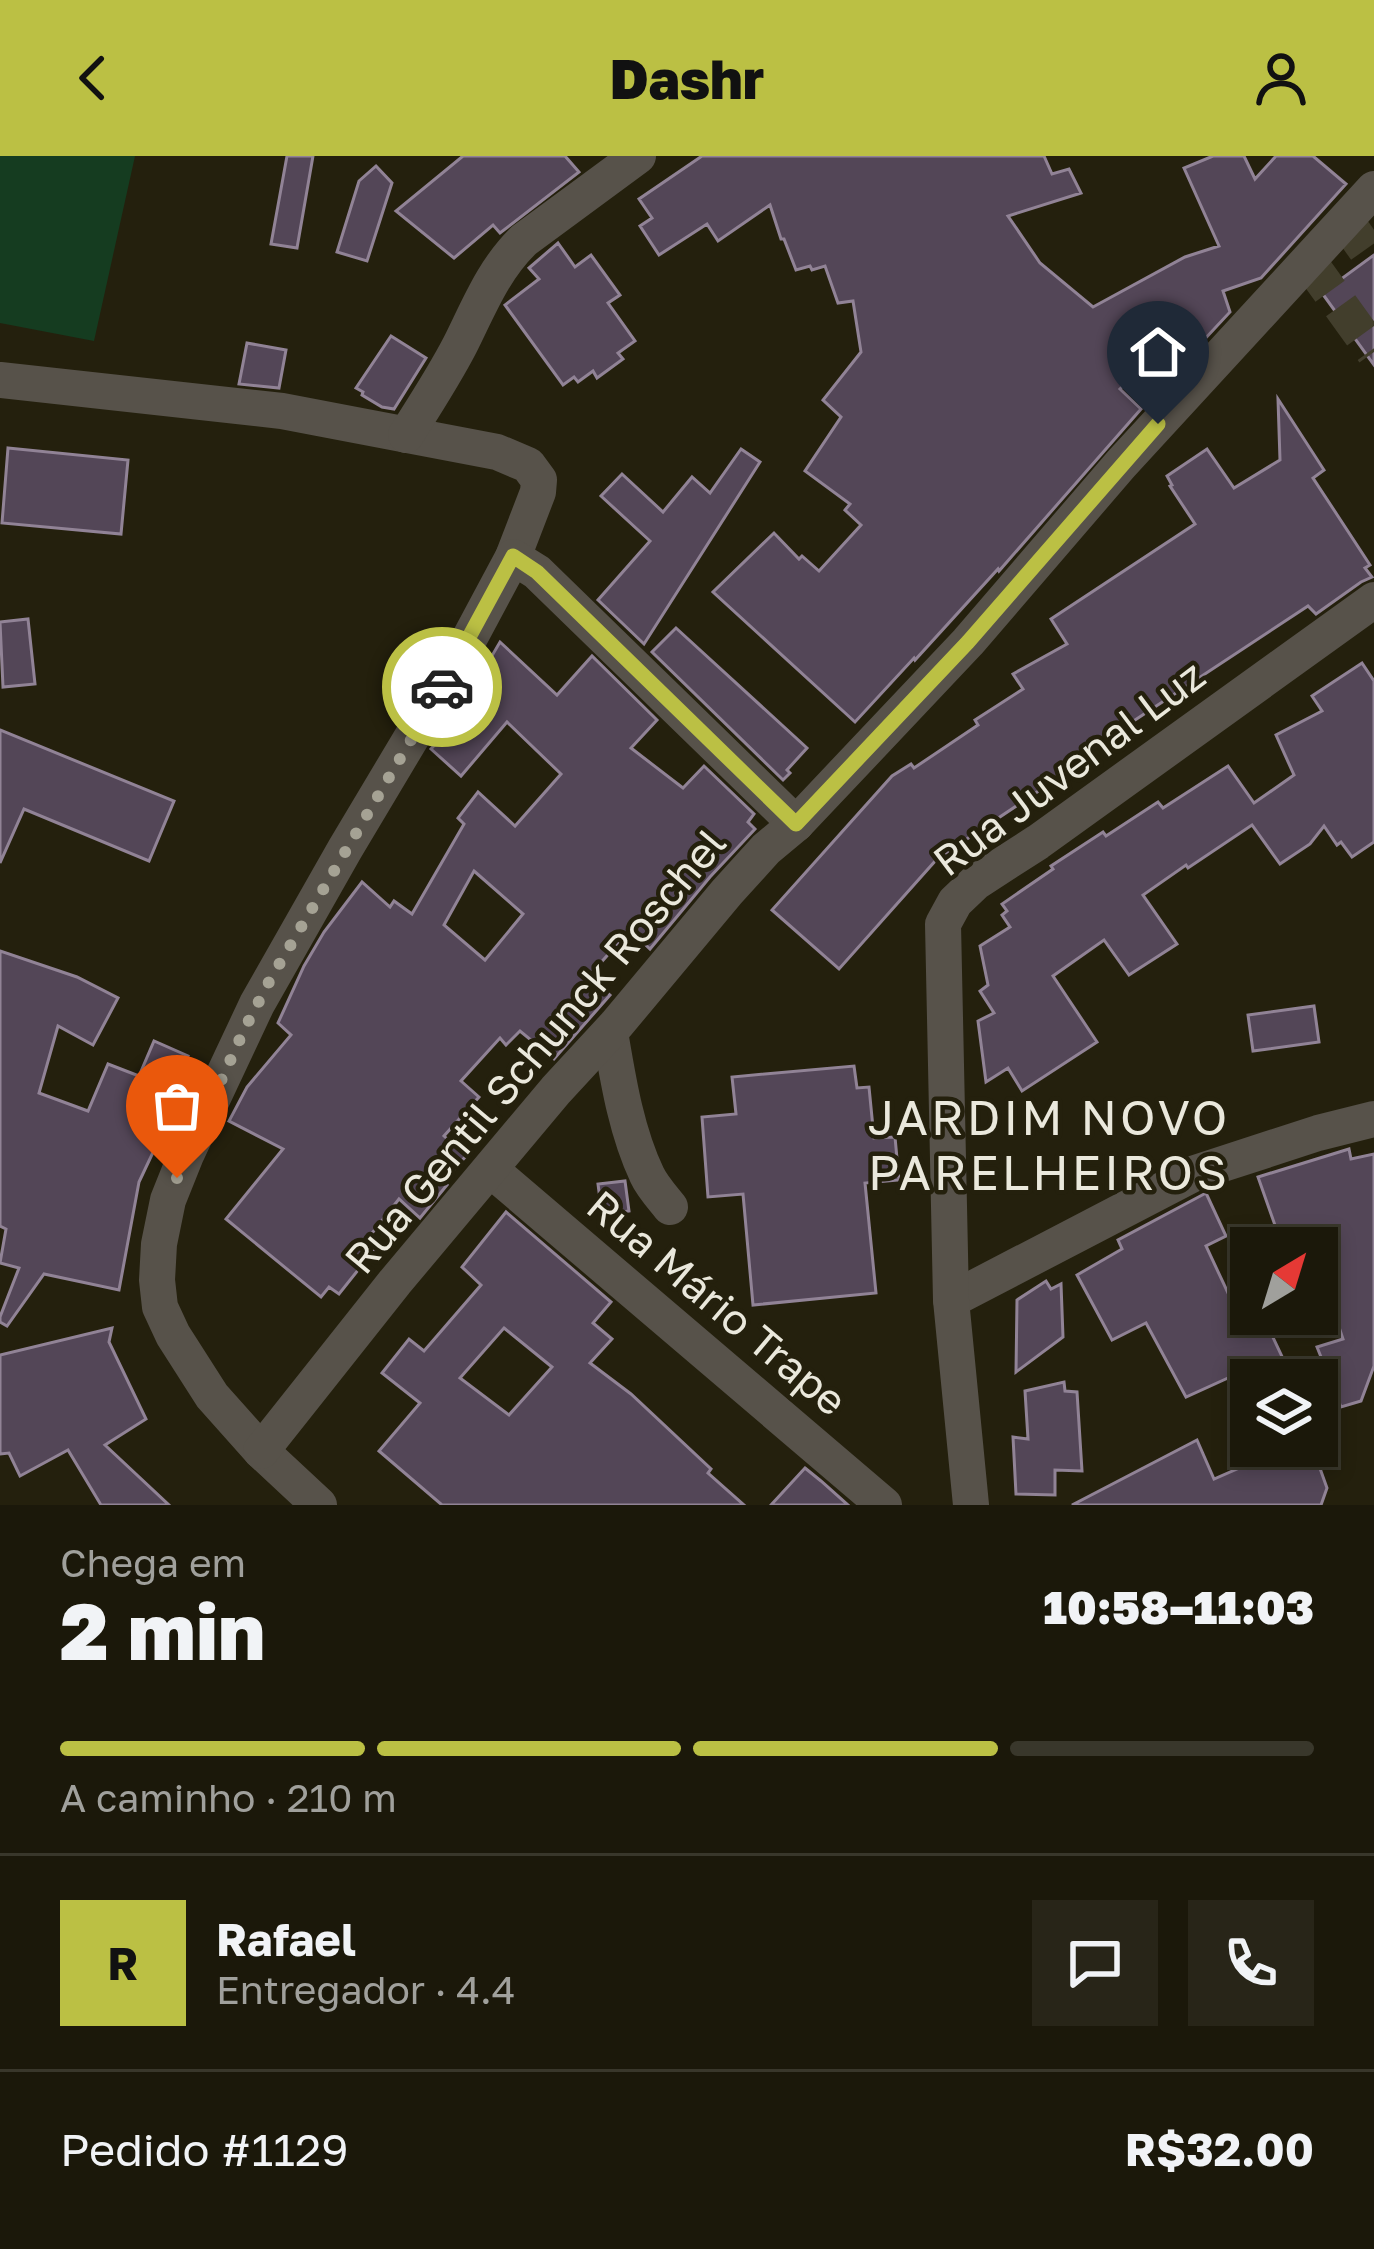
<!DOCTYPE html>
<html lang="pt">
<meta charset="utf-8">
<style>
:root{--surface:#1b180a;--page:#282518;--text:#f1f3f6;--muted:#a0a09c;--line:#39372b;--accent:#bbc044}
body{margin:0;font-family:"Golos Text",sans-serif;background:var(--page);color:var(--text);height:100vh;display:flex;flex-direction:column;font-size:45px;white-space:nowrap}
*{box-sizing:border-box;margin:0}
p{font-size:39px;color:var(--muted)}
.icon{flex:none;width:66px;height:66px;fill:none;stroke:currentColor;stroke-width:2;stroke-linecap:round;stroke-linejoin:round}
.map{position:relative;height:1349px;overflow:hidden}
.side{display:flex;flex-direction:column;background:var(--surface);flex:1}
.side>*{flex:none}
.needle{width:78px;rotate:38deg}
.fabs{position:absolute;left:1230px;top:1071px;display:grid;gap:24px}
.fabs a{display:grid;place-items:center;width:108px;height:108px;border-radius:0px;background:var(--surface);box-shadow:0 6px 18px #0003,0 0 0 3px var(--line);font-size:60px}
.pin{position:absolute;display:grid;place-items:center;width:102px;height:102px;color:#fff;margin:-123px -51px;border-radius:50% 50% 50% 0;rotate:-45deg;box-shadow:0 0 12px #0007}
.pin .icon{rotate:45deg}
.courier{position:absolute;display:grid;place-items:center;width:120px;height:120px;margin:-60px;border:9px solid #bbc044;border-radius:50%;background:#fff;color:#222;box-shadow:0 3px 15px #0007}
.head em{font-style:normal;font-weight:800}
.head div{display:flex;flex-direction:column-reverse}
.head{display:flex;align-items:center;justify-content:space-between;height:204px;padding:0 60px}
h1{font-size:78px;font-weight:800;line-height:90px}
.bar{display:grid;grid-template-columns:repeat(4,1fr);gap:18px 12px;align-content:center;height:144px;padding:0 60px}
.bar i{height:15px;border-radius:9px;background:var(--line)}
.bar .current{background:var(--accent)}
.bar p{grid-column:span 4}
.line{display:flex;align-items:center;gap:30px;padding:0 60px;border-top:3px solid var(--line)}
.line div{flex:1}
.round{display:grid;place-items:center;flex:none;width:126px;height:126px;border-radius:0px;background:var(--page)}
header{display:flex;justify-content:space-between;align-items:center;height:156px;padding:0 60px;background:var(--accent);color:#111;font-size:54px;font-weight:800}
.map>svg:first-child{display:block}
</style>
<header><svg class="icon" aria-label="back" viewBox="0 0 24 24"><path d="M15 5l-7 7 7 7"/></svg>Dashr<svg class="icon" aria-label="person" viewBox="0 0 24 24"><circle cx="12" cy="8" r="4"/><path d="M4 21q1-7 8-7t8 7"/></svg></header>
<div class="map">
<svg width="1374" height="1349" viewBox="0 0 1374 1349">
<rect width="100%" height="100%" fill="#24200d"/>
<polygon fill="#153c20" points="0,0 135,0 94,185 0,167"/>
<g fill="#534657" stroke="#918396" stroke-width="3" fill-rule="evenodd">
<polygon points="287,0 313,0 297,92 271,88"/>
<polygon points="463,0 565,0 579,16 500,77 493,69 454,102 396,55"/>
<polygon points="702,0 1044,0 1052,18 1069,13 1081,37 1008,60 1040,107 1093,151 1185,101 1219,90 1184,12 1213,0 1244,0 1255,23 1276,0 1313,0 1346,28 1261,122 1223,135 1230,156 1188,201 1174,177 1120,233 1141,253 999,415 998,413 915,504 914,502 855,566 713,436 774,377 799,403 802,400 819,415 861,369 845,354 850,348 805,315 841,261 823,244 861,196 853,145 838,147 825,110 812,114 810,110 796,114 784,83 781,83 770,49 718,85 707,68 659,99 640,70 652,62 639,43"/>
<polygon points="376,10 392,27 367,105 337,96 359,25"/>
<polygon points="558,87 575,111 591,99 620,139 608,147 635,185 618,197 623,203 597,222 593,215 578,226 574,221 563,229 505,149 539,123 529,112"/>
<polygon points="1374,99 1374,209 1322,137"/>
<polygon points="391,180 426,202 394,253 382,251 362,239 363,236 356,232"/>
<polygon points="247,187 286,194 279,232 239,228"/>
<polygon points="1278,243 1324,314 1313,322 1370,409 1365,412 1372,421 1361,426 1316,458 1308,450 1085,597 1088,602 937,703 839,813 772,754 892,620 911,608 914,612 978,569 975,564 1023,533 1013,518 1067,488 1051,463 1195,368 1170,330 1172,329 1167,320 1207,293 1234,332 1280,304"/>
<polygon points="8,292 128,304 121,378 2,367"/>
<polygon points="741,293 760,306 644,488 598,444 650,385 601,340 622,318 663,356 692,321 710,337"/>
<polygon points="28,463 35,528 3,531 0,466"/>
<polygon points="676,472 807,592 787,614 790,617 783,624 652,496"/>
<path d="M 500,486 L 557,539 L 592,500 L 657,564 L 631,592 L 683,632 L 704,610 L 754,658 L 748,666 L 755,673 L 710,721 L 650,793 L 630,774 L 589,820 L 610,839 L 554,903 L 520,875 L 506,889 L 500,882 L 461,925 L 479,941 L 444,980 L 466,1000 L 443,1026 L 447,1029 L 420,1062 L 399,1043 L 365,1086 L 374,1094 L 339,1138 L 329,1131 L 321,1141 L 226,1063 L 283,993 L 229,965 L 247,931 L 291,879 L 278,867 L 304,810 L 324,776 L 362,726 L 390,751 L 394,745 L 412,758 L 464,668 L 458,662 L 478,636 L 515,670 L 561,618 L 507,566 L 461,620 L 431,593 L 485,534 L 476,527 ZM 474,715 L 523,758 L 485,804 L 444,769 Z"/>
<polygon points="1362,507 1374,525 1374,686 1352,701 1341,686 1337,689 1324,670 1310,688 1280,708 1252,669 1188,712 1186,709 1143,739 1177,788 1129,819 1104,784 1053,820 1097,886 1022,935 1008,912 986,926 978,865 994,857 980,835 988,829 980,790 1010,771 1002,759 1007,755 1002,748 1053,713 1051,710 1103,676 1106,680 1158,646 1163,652 1228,610 1254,647 1294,619 1276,579 1322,555 1312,540"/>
<polygon points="0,574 174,645 149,705 24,653 0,707"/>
<polygon points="0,795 77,821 118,842 93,889 58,870 39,937 88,955 108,908 139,920 154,885 188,900 173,934 181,937 139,1026 119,1134 44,1118 7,1170 0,1166 0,1161 19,1112 0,1107 6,1073 0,1070"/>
<polygon points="1314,850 1319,886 1253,895 1248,859"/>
<polygon points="854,910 857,932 869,931 874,982 895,981 899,1024 865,1027 876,1137 753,1149 743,1038 708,1041 702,961 736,958 732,921"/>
<polygon points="1349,993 1351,1003 1374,998 1374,1210 1361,1245 1341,1251 1317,1191 1343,1183 1317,1105 1317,1092 1283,1092 1258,1021"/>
<polygon points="625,1025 629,1055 602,1059 598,1028"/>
<polygon points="1206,1037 1226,1080 1206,1090 1236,1154 1251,1148 1251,1158 1262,1158 1293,1224 1241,1224 1239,1217 1186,1241 1146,1167 1112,1184 1077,1119 1122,1093 1118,1084"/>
<path d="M 506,1056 L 611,1146 L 593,1167 L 612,1183 L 590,1207 L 631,1238 L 711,1313 L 708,1317 L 744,1349 L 442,1349 L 379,1295 L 420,1247 L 382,1217 L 409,1183 L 424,1195 L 481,1129 L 462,1111 ZM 504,1172 L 552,1211 L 509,1259 L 460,1222 Z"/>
<polygon points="1046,1125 1051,1133 1061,1128 1063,1181 1016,1216 1017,1144"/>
<polygon points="112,1172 109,1186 146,1263 105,1289 169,1349 101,1349 68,1294 20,1320 9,1297 0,1298 0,1199"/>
<polygon points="1064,1226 1065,1235 1077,1236 1082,1315 1055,1314 1055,1339 1016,1338 1013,1281 1028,1283 1025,1235"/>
<polygon points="1197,1284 1214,1323 1271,1298 1268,1290 1312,1290 1327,1332 1321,1349 1072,1349"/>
<polygon points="805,1312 821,1325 848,1349 771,1349"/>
</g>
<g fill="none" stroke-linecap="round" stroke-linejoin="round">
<g stroke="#423e2c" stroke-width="36" stroke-dasharray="36 18" stroke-linecap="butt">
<polyline points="1345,64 1374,105"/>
<polyline points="1309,106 1374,196"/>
</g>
<g stroke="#57524a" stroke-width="36">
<polyline points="0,224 282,255 350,268 497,296 528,309 539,324 538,336 513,401 459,502 345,693 257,848 186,999 168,1044 159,1088 157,1124 160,1151 173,1179 212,1240 261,1295 319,1349"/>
<path d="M 406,279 C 425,249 444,220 460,189 C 479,151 493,114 524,84 L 638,0"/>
<polyline points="513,401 537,416 796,668"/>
<path d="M 610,876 C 618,923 626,975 647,1019 C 652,1030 662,1041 670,1051"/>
<polyline points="491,1014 884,1349"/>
<polyline points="951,1144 1195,1017 1318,977 1374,963"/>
<polyline points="261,1295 395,1126 556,934 616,869 727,736 766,693 796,668 968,486 1121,308 1374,33"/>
<polyline points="971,1349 951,1144 943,768 955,746 976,726 1038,686 1374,444"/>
</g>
</g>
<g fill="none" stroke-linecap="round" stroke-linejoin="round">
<polyline stroke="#a5a294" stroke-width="12" stroke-dasharray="0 21.6" points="177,1022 244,874 270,824 442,531"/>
<polyline stroke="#bbc044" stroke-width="15" points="442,531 513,400 537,416 796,668 968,486 1158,268"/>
</g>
<g text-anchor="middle" stroke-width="9" stroke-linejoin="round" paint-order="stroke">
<g font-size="42" fill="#eae8dc" stroke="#24200d">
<text transform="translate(1069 612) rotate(-37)" y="15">Rua Juvenal Luz</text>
<text transform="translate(535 895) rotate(-50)" y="15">Rua Gentil Schunck Roschel</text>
<text transform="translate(717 1147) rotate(40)" y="15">Rua Mário Trape</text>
</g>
<g font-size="48" letter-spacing="3" fill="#eae8dc" stroke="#24200d">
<text x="1049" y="979">JARDIM NOVO<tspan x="1049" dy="55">PARELHEIROS</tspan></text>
</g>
</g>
</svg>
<div class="fabs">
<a><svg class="needle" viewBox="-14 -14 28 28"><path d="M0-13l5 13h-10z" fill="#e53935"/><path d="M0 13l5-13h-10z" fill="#a0a09c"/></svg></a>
<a><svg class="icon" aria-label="layers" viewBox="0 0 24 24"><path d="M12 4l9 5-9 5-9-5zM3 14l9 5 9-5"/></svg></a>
</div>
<div class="pin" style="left:177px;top:1022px;background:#ea580c"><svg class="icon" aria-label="bag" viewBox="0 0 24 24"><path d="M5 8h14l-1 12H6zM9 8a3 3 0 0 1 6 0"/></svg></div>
<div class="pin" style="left:1158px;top:268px;background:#1f2937"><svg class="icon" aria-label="home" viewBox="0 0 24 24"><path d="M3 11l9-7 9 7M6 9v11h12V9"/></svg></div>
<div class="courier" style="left:442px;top:531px"><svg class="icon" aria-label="car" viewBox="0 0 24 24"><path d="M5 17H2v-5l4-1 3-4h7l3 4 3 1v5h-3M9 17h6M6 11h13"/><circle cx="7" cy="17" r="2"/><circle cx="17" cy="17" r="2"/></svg></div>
</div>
<section class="side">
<div class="head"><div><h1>2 min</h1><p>Chega em</p></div><em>10:58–11:03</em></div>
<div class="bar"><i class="current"></i><i class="current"></i><i class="current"></i><i></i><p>A caminho · 210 m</p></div>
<div class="line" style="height:216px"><b class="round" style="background:var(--accent);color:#111">R</b><div><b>Rafael</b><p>Entregador · 4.4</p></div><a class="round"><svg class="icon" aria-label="chat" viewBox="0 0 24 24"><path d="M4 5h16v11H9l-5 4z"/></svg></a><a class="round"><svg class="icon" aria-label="phone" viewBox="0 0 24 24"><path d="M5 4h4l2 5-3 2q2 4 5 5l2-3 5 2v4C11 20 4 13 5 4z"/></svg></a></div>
<div class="line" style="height:156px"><div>Pedido #1129</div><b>R$32.00</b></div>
</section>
